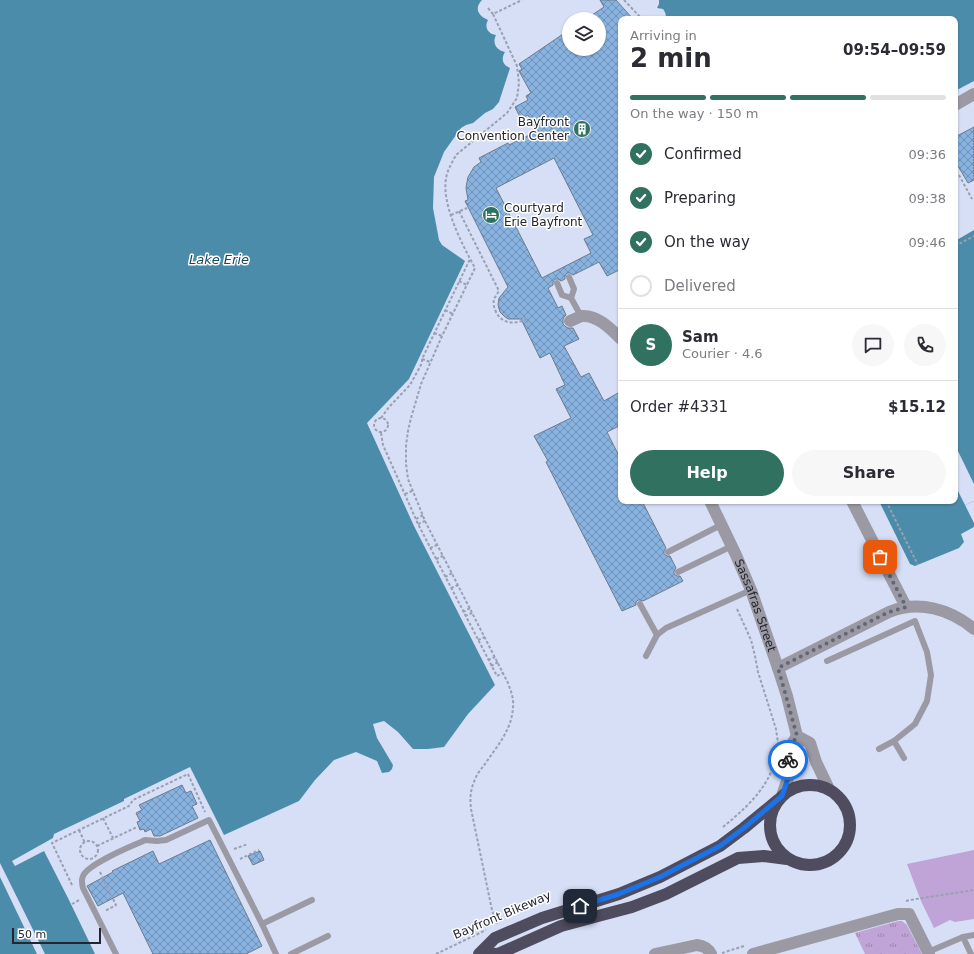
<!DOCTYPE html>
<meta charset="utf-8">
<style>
:root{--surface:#fff;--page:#f7f7f7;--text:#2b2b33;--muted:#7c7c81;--line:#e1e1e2;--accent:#31715f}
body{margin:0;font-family:"DejaVu Sans",sans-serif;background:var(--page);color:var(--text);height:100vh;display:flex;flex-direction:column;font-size:15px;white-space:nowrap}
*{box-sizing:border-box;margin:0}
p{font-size:13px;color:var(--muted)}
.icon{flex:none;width:22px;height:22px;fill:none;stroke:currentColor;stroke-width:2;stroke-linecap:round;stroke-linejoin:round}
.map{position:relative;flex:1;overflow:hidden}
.panel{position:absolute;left:618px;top:16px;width:340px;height:488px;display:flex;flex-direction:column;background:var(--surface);border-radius:8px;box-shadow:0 1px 3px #0004}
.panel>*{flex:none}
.fabs{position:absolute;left:562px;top:12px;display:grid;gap:8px}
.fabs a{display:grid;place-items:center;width:44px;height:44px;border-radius:50%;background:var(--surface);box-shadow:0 1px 3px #0004;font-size:20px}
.scale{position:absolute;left:12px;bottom:10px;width:89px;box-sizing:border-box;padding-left:4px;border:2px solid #23262e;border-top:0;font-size:11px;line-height:14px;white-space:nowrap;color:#23262e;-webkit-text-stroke:3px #fff;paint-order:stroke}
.pin{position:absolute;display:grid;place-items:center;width:34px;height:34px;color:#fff;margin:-17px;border-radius:8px;box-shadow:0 2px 6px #0006}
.courier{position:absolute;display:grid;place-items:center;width:40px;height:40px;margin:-20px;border:3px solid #1a73e8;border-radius:50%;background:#fff;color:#222;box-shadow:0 1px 5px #0007}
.overview em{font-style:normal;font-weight:600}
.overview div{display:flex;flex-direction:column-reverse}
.overview{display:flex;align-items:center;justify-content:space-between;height:68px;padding:0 12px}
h1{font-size:26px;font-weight:600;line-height:30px}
.bar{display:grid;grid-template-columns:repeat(4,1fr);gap:6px 4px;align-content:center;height:48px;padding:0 12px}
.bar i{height:5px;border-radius:3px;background:var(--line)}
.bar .active{background:var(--accent)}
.bar p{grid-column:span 4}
.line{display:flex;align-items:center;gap:10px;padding:0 12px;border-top:1px solid var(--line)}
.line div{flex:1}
.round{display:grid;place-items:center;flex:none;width:42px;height:42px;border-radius:21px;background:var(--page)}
ol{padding:0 12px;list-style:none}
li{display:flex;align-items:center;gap:12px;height:44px}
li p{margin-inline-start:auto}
li .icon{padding:4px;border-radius:50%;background:var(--accent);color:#fff;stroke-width:4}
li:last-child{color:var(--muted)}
li i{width:22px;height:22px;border:2px solid var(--line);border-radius:50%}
.action{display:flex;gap:8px;margin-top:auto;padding:8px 12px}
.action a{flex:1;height:46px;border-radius:24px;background:var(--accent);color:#fff;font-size:16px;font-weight:600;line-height:46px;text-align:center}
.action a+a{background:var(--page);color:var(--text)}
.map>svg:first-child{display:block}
</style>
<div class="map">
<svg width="974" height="954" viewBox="0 0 974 954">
<defs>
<pattern id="grass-tufts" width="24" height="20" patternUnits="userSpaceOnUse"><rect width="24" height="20" fill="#c1a4d7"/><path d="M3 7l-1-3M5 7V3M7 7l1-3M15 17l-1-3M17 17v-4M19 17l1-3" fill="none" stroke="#9c85af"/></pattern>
<pattern id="building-cross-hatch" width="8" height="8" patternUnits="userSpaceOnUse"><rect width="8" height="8" fill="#88b2e0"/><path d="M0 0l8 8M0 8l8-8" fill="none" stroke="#6f91b6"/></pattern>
</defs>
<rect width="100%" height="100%" fill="#d7dff6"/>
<polygon fill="url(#grass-tufts)" points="898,921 902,921 907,925 922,954 865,954 855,933"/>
<polygon fill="#c1a4d7" points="974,850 974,919 955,922 950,920 934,928 921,901 907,864"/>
<g fill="#4c8cab">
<path d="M 0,0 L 482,0 C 474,8 478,16 488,20 C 484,27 488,34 496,35 C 492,43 496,50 505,52 C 501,58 502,65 510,68 L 499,102 L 493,109 L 485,113 L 473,123 L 466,125 L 461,128 L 444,152 L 434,177 L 433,208 L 439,240 L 442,245 L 465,261 L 409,379 L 367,423 L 414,526 L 495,685 L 468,714 L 444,747 L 428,749 L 413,749 L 398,732 L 384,721 L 373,724 L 377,738 L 393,765 L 392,769 L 389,772 L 382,773 L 377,761 L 356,752 L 334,760 L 315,780 L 299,801 L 224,835 L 190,767 L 124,799 L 124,801 L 54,834 L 53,838 L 12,861 L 15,866 L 44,851 L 68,898 L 95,954 L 45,954 L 0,863 Z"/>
<path d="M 659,0 L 974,0 L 974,81 L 955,91 L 955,19 L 665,19 C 667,15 665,12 663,9 L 657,8 L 659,4 Z"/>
<polygon points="974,230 974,501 965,505 974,523 974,527 961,534 964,542 959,548 915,566 910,564 879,501 955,501 955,241"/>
<polygon points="0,877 37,954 0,954"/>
</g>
<polygon fill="#d7dff6" points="955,445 974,484 974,501 965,505 955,485"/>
<g fill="url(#building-cross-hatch)" stroke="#6c7b8c" fill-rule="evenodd">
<path d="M 600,0 L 616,0 L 633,19 L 621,19 L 621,269 L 607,276 L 599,262 L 573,275 L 570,273 L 567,273 L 565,276 L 565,279 L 561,281 L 558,279 L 555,279 L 553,282 L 553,285 L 548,288 L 558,308 L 562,306 L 566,315 L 564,317 L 563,319 L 563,324 L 566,327 L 568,328 L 573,328 L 579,339 L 564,346 L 581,377 L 589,373 L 604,401 L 618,393 L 621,400 L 621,425 L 607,432 L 621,460 L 621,501 L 642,501 L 666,548 L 664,551 L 664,554 L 667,556 L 670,556 L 676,568 L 674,571 L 674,574 L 677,576 L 680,576 L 683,581 L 643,601 L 640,600 L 638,600 L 636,602 L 636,605 L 622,611 L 546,462 L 548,461 L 534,436 L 571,418 L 556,389 L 565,385 L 550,353 L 540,358 L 521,319 L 508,319 L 504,316 L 500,312 L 498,305 L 499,298 L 508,287 L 465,201 L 468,200 L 466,188 L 467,182 L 468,177 L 474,167 L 481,162 L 479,158 L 508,143 L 509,145 L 537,131 L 528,115 L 521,119 L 515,107 L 528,100 L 526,96 L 531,93 L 519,71 L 522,69 L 519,64 L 569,30 L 569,49 L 599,49 L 599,19 L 586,19 L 604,7 ZM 554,158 L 593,235 L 584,239 L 591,253 L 542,278 L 496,188 Z"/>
<polygon points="974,127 974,180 968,183 955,161 955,137"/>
<polygon points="182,785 186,793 191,791 197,804 192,806 198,818 160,836 154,836 151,829 145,832 144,829 140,830 137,822 140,821 136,813 142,810 139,805"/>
<polygon points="210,840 262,946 246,954 153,954 123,893 98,906 87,886 113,872 112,871 153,851 159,864"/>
<polygon points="260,851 264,860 253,865 248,856"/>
</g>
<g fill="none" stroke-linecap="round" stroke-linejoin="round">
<g stroke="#99a0b1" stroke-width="2" stroke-dasharray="3 2" stroke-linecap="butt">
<polyline points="624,0 642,19"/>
<polyline points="488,8 493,14"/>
<polyline points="959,175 972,199"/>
<path d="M 459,211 L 499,291 C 497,294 495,297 494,299 C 493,303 494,308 496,312 C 502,324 515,325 526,319 L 528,323"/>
<polyline points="451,215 467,208"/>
<polyline points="955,246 974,236"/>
<polyline points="459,281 467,285"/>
<polyline points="445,310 453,314"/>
<polyline points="434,333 442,336"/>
<polyline points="422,359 430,362"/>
<circle cx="381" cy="425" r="7"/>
<polyline points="381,418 389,407 410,385 422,363 422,359 470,259"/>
<polyline points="381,433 383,445 418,524 497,676 503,673"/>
<polyline points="405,494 412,491"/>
<polyline points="886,501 918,565"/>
<polyline points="416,519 423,515"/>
<polyline points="418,524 425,521"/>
<polyline points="430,548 437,545"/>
<polyline points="436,559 443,556"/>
<polyline points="445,577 452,573"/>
<polyline points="451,588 458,585"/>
<polyline points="737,609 751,640 755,656 758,672 776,729 778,743"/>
<polyline points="463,612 470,608"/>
<polyline points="465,616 472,613"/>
<polyline points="478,640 485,637"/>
<polyline points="488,660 495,657"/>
<polyline points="491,666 498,662"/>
<polyline points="103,818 113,838"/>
<path d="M 723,827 C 746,808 769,788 776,757"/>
<polyline points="79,830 85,843"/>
<circle cx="89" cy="850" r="9"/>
<polyline points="97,846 137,827"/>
<polyline points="234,849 248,844"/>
<polyline points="240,859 259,850"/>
<polyline points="100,872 116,905 105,911"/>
<polyline points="72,885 52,843 129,806 133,800 188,774 205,812"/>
<polyline points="906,901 910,900 974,890"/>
<polyline points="72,904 79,900"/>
<path d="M 497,924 L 492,910 L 471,809 C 470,800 470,791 474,782 C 476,775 481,769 485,764 C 497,746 512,730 513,707 C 514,699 511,691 508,683 L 425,521 L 408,479 L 406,464 L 406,446 L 408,431 L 411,418 L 421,384 L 442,336 L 475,268 C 462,244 439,201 447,174 C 449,167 453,161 456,155 L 507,113 L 517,98 L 519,83 L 517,66 L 493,14 L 522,0"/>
<polyline points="722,953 744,946"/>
<polyline points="436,954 486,930"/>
</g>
<g stroke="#9b9aa4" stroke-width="6">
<polyline points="569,277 574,289 571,298"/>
<polyline points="557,283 562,295 571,298 581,316"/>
<polyline points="668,552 721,525"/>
<polyline points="678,572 732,546"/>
<polyline points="640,604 657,635"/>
<polyline points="646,656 657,635 666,628 751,590"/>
<polyline points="827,661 915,621 927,652 931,675 927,701 915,724 894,741 879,749"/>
<polyline points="894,741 904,758"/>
<polyline points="262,924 312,900"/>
<polyline points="928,952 963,937"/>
<path d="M 116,954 L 83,888 C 82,884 81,880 83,876 C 87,865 129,847 141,842 L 145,840 L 157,841 L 166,840 L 209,820 L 262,924 L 276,954"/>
<polyline points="291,954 328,936"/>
<polyline points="971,954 963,937 974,935"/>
</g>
<g stroke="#9b9aa4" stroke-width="12">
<polyline points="955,105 974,94"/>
<path d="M 570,321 C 573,320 578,317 582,316 C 598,315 611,329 621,339"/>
<path id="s1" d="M 710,501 L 736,555 L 751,590 L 778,668 L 787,696 L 797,736 L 810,743 L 816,762 L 829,789"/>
<polyline points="852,501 906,607"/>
<path d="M 778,668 L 889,612 C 919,600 950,609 974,629"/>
<polyline points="782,796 788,778 789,749 797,736"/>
<path d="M 655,954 L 697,945 C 704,946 708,948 711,954"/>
<polyline points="753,954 887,917 898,914 909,914 929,954"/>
</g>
<g stroke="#4f4c60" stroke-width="12">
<circle cx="810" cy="825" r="40"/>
<polyline points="481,953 498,954 561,926 598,916 632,907 666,894 738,858 764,856 787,859"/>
<polyline points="479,954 495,938 542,918 619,894 660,877 720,846 744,828 778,800"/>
</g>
</g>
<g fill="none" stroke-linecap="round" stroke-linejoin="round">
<polyline stroke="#626774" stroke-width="4" stroke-dasharray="0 7.2" points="788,760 789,749 797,736 786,696 778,668 889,612 906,607 880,557"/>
<polyline stroke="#1a73e8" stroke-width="5" points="580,906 619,894 660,877 720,846 744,828 782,796 788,778 788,760"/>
</g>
<defs>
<g id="building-disc" transform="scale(0.9)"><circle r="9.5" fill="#31715f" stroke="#fff"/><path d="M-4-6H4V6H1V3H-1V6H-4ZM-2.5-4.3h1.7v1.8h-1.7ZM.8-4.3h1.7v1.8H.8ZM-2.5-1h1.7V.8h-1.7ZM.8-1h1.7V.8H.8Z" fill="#fff"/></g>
<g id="hotel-disc" transform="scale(0.9)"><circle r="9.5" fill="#31715f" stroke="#fff"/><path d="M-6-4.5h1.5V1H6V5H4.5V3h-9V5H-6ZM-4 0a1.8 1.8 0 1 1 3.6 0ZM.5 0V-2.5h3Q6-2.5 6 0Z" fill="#fff"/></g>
</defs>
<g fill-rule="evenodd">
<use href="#building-disc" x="582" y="129"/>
<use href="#hotel-disc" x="491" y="215"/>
</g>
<g text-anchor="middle" stroke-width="3" stroke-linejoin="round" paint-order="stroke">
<g font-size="12" fill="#23262e" stroke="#fff" text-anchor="end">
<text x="569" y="126">Bayfront<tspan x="569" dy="14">Convention Center</tspan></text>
<text x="504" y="212" text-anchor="start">Courtyard<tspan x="504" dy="14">Erie Bayfront</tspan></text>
</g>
<g font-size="12" fill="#23262e" stroke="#fff">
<text dy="4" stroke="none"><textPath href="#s1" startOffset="114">Sassafras Street</textPath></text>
<text transform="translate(502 915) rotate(-23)" y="4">Bayfront Bikeway</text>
</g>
<g font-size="13" font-style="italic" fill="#154960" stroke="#fff">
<text x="219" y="264">Lake Erie</text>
</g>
</g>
</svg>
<div class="fabs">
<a><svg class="icon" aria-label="layers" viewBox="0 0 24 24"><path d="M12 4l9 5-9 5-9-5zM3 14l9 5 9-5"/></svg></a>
</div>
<div class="scale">50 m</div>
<div class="pin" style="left:880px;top:557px;background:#ea580c"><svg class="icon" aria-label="bag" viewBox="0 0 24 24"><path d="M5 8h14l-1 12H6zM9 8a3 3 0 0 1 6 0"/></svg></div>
<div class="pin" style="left:580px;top:906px;background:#1f2937"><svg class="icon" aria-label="home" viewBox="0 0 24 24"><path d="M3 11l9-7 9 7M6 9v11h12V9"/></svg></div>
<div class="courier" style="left:788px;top:760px"><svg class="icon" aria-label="bike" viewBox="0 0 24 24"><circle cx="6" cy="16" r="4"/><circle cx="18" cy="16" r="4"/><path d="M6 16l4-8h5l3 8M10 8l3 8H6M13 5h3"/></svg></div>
<section class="panel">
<div class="overview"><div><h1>2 min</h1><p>Arriving in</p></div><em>09:54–09:59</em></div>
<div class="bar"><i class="active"></i><i class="active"></i><i class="active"></i><i></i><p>On the way · 150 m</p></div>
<ol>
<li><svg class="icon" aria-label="check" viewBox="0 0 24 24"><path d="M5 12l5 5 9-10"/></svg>Confirmed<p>09:36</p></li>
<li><svg class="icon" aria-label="check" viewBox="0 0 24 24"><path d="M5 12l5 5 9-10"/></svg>Preparing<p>09:38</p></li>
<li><svg class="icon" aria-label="check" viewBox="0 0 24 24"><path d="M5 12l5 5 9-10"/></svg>On the way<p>09:46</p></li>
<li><i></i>Delivered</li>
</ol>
<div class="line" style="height:72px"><b class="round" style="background:var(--accent);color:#fff">S</b><div><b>Sam</b><p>Courier · 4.6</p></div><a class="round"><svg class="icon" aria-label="chat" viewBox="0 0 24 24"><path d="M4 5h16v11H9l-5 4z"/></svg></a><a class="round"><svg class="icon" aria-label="phone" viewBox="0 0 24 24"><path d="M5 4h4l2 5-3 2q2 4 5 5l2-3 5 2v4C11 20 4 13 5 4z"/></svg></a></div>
<div class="line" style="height:52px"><div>Order #4331</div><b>$15.12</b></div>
<div class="action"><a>Help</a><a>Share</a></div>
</section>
</div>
